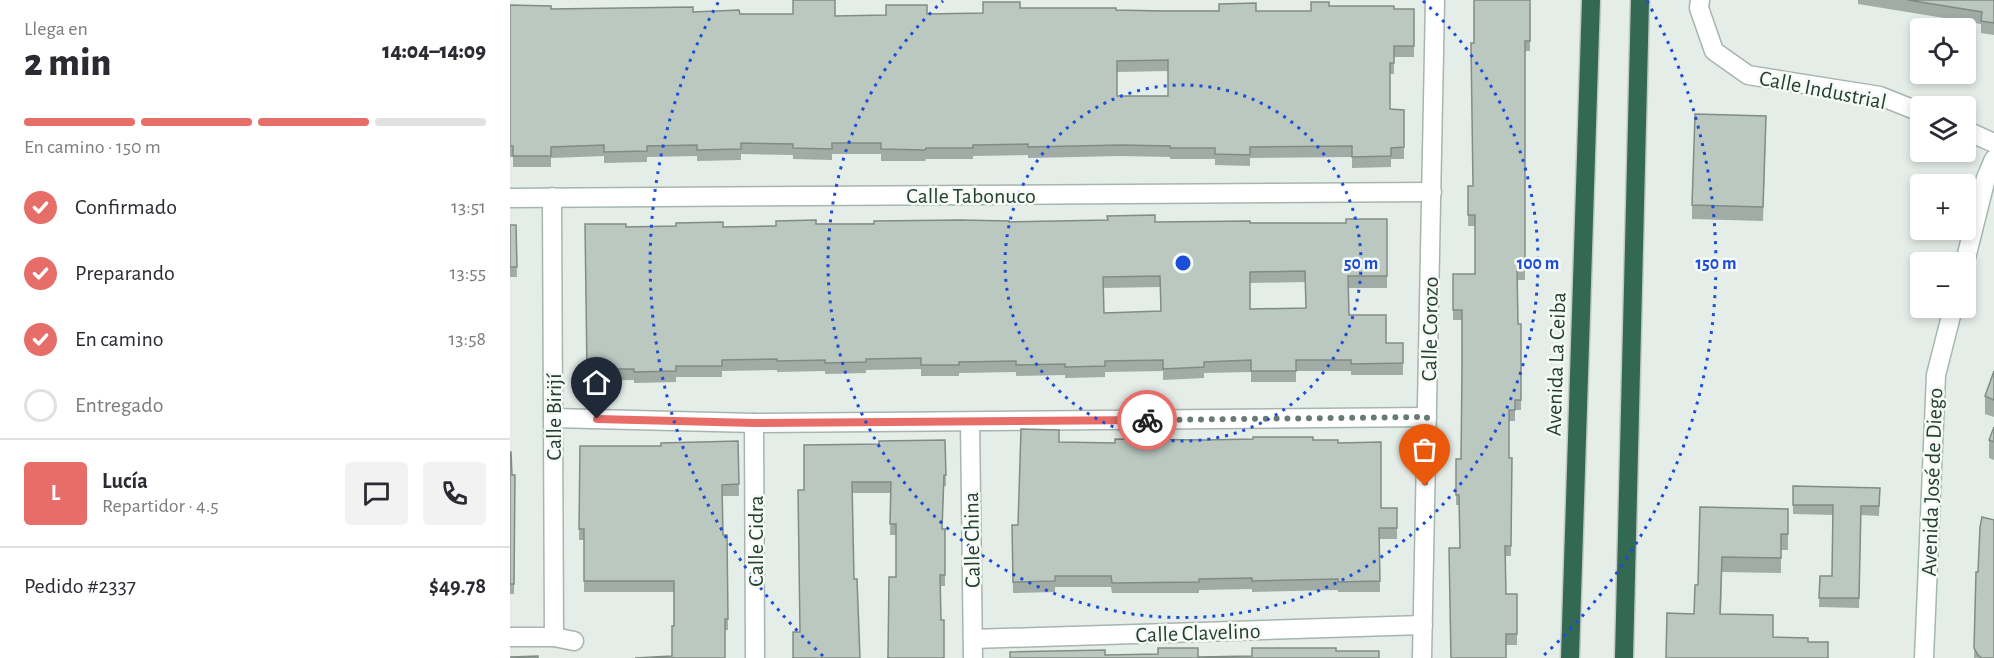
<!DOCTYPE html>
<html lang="es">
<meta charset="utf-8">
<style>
:root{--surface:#fff;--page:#f2f2f3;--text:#2b2b33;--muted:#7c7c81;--line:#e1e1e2;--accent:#e76d68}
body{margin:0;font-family:"Alegreya Sans",sans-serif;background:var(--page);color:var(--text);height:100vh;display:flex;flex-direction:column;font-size:22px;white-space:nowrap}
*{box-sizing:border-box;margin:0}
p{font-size:20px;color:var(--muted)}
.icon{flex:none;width:33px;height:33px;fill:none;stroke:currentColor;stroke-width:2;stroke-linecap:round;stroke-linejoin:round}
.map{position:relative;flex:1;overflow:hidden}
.drawer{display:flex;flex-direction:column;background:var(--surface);width:510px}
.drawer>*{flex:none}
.fabs{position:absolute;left:1400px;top:18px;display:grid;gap:12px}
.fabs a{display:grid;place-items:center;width:66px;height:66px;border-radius:6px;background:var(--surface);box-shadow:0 3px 9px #0003;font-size:30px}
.pin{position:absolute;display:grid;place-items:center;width:51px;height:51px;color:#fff;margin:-62px -26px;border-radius:50% 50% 50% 0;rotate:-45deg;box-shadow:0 0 6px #0007}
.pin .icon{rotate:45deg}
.courier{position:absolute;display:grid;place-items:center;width:60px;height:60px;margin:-30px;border:4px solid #e76d68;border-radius:50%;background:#fff;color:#222;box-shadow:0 2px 8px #0007}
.overview em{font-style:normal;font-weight:800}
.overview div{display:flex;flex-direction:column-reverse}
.overview{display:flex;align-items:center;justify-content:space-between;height:102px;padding:0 24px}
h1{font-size:39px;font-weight:800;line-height:45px}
.bar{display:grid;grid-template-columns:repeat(4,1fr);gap:9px 6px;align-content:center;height:72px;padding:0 24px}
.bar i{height:8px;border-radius:4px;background:var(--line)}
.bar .active{background:var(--accent)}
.bar p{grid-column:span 4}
.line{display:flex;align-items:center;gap:15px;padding:0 24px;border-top:2px solid var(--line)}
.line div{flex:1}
.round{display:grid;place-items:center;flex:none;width:63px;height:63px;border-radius:6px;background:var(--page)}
ol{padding:0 24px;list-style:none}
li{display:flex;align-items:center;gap:18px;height:66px}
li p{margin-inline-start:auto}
li .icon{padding:6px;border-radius:50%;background:var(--accent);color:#fff;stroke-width:4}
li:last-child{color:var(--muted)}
li i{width:33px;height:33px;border:3px solid var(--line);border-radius:50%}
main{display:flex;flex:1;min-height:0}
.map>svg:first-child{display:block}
</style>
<main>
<section class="drawer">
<div class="overview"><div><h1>2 min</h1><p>Llega en</p></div><em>14:04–14:09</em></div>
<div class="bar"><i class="active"></i><i class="active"></i><i class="active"></i><i></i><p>En camino · 150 m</p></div>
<ol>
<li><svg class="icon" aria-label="check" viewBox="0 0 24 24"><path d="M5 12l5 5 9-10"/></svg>Confirmado<p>13:51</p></li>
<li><svg class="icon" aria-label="check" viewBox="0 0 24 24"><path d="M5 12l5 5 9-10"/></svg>Preparando<p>13:55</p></li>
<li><svg class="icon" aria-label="check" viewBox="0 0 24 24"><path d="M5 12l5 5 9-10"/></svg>En camino<p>13:58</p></li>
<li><i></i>Entregado</li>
</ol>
<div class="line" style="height:108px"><b class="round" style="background:var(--accent);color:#fff">L</b><div><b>Lucía</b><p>Repartidor · 4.5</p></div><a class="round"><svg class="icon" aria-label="chat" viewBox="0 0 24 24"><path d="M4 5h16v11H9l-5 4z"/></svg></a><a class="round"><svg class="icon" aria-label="phone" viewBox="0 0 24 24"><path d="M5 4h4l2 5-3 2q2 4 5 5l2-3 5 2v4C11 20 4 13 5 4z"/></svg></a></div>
<div class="line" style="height:78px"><div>Pedido #2337</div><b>$49.78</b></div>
</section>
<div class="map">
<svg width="1484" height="658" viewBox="0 0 1484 658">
<rect width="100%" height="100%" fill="#e5ede8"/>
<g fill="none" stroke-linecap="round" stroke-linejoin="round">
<g stroke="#a8b5ae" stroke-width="21">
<g id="street">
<polyline points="1190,0 1189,8 1204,51 1238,75 1370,96 1410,112"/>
<polyline points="1455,130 1484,143"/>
<polyline points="42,197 44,637"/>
<polyline points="0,198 922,192"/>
<polyline points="43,418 244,423 917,417"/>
<polyline points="460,422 463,658"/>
<polyline points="244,423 245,658"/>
<polyline points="0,637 44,637 64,641"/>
<polyline points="463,639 913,625"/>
<polyline points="912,658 925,0"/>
</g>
</g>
<g stroke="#a4b8ad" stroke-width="21">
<g id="secondary">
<polyline points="1455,262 1476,178 1484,159"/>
<polyline points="1414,658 1426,375 1443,308"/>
</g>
</g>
<g stroke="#c2c9c6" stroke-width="21">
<g id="highway">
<polyline points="1060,658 1081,0"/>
<polyline points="1114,658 1130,0"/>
</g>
</g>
<use href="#street" stroke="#fff" stroke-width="18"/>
<use href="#secondary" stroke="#fff" stroke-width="18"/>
<use href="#highway" stroke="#336852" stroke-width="18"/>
</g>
<g fill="#a0aca5" fill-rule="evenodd">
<polygon points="1020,0 1020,51 1015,51 1015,280 1007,280 1008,324 1011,324 1011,410 1005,410 1005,421 999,421 999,458 1002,458 1001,556 995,556 996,594 1007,594 1007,645 996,645 950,548 949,505 946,505 946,459 951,459 952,320 943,320 943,274 965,274 965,226 958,226 958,197 963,186 964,43"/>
<polygon points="1348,0 1484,0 1484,35 1471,33 1471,24 1348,4"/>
<path d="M 0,5 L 41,9 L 325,16 L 473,13 L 510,8 L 606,10 L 746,11 L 801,11 L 819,6 L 884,9 L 904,9 L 904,57 L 884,57 L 884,74 L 880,74 L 880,109 L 894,147 L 894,159 L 881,159 L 881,167 L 842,168 L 842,157 L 740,158 L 740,166 L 705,165 L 705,159 L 660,159 L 660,157 L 611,156 L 518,158 L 518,155 L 463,156 L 463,159 L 416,159 L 415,161 L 371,161 L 371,154 L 322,154 L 322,160 L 283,159 L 283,155 L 231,154 L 231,160 L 187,161 L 187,156 L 137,157 L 137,162 L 94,163 L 94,156 L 41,158 L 41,167 L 3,167 L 3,157 L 0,157 ZM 658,71 L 658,96 L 607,96 L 607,72 Z"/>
<polygon points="1256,129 1253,221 1182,219 1182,205"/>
<path d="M 877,219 L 877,288 L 838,288 L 839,315 L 876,343 L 893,343 L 893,375 L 841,375 L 841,371 L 786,371 L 786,382 L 741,382 L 741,372 L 694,373 L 694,378 L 653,380 L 653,371 L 595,372 L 595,377 L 555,378 L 555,375 L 506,376 L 506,372 L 449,373 L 449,376 L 411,376 L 411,369 L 356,370 L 356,373 L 315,374 L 315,371 L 267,372 L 267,370 L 212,371 L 212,377 L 166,377 L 166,382 L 124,383 L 124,380 L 77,381 L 75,224 L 116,227 L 213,227 L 306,224 L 499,222 L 836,223 ZM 795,282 L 796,308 L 740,309 L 740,283 ZM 650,287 L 651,311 L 594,313 L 593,288 Z"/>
<polygon points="0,225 6,225 7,277 0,277"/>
<polygon points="1484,371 1484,417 1475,414 1475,396"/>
<polygon points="1484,427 1484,460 1479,458 1479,440"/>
<polygon points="435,440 436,486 434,486 432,529 435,529 435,586 430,586 378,658 386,577 386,535 380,535 381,493 342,493 294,490 369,444"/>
<polygon points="696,440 803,440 828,443 871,508 887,508 887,539 869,539 870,592 828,592 828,590 742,592 742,589 689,590 689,593 602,593 601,587 545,587 545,592 503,593 502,525 508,525 549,442 605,443"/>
<polygon points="228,441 229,496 212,496 213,535 217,535 218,630 215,630 162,656 164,626 164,592 74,592 74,540 69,540 70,446 151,446"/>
<polygon points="0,452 2,475 5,475 4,594 0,594"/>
<polygon points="1283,486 1370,488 1369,516 1351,515 1349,608 1309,607 1310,576 1322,576 1323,515 1283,514"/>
<polygon points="1190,507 1278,509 1278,550 1271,550 1271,573 1212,572 1211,614 1263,637 1298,642 1318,658 1184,614 1188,585"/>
<polygon points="1466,572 1484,658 1464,658"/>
</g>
<g fill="#bac8c0" stroke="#828c86" stroke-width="1.5" fill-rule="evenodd">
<path d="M 283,0 L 325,0 L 325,16 L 376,15 L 376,5 L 417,5 L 417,14 L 473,13 L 473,2 L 510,2 L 510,8 L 606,8 L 606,10 L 652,11 L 709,11 L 709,4 L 746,3 L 746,11 L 801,11 L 801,2 L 819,2 L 819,6 L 884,6 L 884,9 L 904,9 L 904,46 L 884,46 L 884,63 L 880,63 L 880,109 L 894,110 L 894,147 L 881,148 L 881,156 L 842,157 L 842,146 L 740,147 L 740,155 L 705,154 L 705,148 L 660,148 L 660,146 L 611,145 L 518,147 L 518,144 L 463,145 L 463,148 L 416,148 L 415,150 L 371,149 L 371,143 L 322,143 L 322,149 L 283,148 L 283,144 L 231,143 L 231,149 L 187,150 L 187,145 L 137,146 L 137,151 L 94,152 L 94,145 L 41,147 L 41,156 L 3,156 L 3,146 L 0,146 L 0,5 L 41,6 L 41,9 L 183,7 L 183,12 L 229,10 L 230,14 L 283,14 ZM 658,60 L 658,96 L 607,96 L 607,61 Z"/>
<polygon points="964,0 1020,0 1020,41 1015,41 1015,269 1007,269 1008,324 1011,324 1011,400 1005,400 1005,410 999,410 999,458 1002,458 1001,546 995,546 996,594 1007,594 1007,634 996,634 996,658 941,658 939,548 950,548 949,495 946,495 946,459 951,459 952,371 952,310 943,310 943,274 965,274 965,215 958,215 958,186 963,186 961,43 964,43"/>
<polygon points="1398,0 1484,0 1484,23 1471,21 1472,12"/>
<polygon points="1185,114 1256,116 1253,207 1182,205"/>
<path d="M 645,215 L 645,222 L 740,221 L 740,223 L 836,223 L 836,219 L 877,219 L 877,276 L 838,276 L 839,315 L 876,315 L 876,343 L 893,343 L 893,363 L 841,364 L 841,360 L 786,360 L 786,371 L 741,371 L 741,360 L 694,362 L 694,367 L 653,369 L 653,360 L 595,361 L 595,366 L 555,367 L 555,364 L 506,365 L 506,361 L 449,362 L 449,365 L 411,365 L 411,358 L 356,359 L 356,362 L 315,363 L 315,360 L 267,361 L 267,359 L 212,360 L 212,366 L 166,366 L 166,371 L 124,372 L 124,369 L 77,369 L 75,224 L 116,224 L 116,227 L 166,226 L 166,223 L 213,222 L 213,227 L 266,226 L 266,221 L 306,220 L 306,224 L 364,224 L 364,221 L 450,220 L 499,221 L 499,222 L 598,220 L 597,216 ZM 795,271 L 796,308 L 740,309 L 740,272 ZM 650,276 L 651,311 L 594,313 L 593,277 Z"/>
<polygon points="0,225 6,225 7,267 0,267"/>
<polygon points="1484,371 1484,400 1475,396"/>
<polygon points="1484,427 1484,442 1479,440"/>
<polygon points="511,429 549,430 549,442 605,443 605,439 696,440 743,439 743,437 803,437 803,440 828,440 828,443 871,442 871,508 887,508 887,528 869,528 870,581 828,582 828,579 742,581 742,578 689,579 689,582 602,583 601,576 545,576 545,581 503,582 502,525 508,525"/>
<polygon points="435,440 436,475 434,475 432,529 435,529 435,575 430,575 431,620 434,620 434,658 377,658 378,658 379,577 386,577 386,524 380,524 381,482 342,482 344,579 347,579 350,658 283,658 283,632 290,632 288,490 294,490 294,445 369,444 369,441"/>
<polygon points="228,441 229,484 212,485 213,535 217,535 218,619 215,619 215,658 125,658 162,656 162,626 164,626 164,581 74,581 74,529 69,529 70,446 151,446 151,443"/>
<polygon points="0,452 1,452 2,475 5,475 4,584 0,584"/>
<polygon points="1283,486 1370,488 1369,506 1351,506 1349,598 1309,598 1310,576 1322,576 1323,505 1283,505"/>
<polygon points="1190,507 1278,509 1278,534 1271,534 1271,558 1212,557 1210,614 1263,615 1263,637 1298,638 1298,642 1318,642 1318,658 1156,658 1157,613 1184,614 1185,585 1188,585"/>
<polygon points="1472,517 1484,520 1484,658 1472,658 1468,655 1464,648 1466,572 1468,572 1470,527"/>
<polygon points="648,648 688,648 688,657 742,656 742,648 826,648 826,651 869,651 869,658 500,658 500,652 595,650 595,655 648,654"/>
<polygon points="28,656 28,658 0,658 0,657"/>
</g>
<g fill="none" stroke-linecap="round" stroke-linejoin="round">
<polyline stroke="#687b72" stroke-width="6" stroke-dasharray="0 10.8" points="637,420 917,417 915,486"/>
<polyline stroke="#e76d68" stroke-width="8" points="87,419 244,423 637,420"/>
</g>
<g fill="none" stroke="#1d4ed8" stroke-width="3" stroke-dasharray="3 6">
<circle cx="673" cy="263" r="178"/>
<path d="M913 1A355 355 0 1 1 433 1"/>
<path d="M313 656A533 533 0 0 1 209 1M1137 1A533 533 0 0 1 1033 656"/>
</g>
<g text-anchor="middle" stroke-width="5" stroke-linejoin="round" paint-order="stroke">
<g font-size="22" fill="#253e32" stroke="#f5faf7">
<text transform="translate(1313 89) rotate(11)" y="8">Calle Industrial</text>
<text x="461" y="203">Calle Tabonuco</text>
<text transform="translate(919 329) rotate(-89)" y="8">Calle Corozo</text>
<text transform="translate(1045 364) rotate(-88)" y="8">Avenida La Ceiba</text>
<text transform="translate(43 417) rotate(-90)" y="8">Calle Birijí</text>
<text transform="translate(1421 482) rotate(-88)" y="8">Avenida José de Diego</text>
<text transform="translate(461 540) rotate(-91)" y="8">Calle China</text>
<text transform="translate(245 541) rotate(-90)" y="8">Calle Cidra</text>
<text transform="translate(688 632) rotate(-2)" y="8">Calle Clavelino</text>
</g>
</g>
<circle cx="673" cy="263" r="9" fill="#1d4ed8" stroke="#f5faf7" stroke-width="3"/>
<g font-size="18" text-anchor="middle" font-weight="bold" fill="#1d4ed8" stroke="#f5faf7" stroke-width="5" stroke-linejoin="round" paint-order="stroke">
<text x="851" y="269">50 m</text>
<text x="1028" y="269">100 m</text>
<text x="1206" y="269">150 m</text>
</g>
</svg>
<div class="fabs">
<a><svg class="icon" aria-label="locate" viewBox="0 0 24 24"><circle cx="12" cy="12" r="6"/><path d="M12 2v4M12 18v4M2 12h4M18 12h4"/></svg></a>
<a><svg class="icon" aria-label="layers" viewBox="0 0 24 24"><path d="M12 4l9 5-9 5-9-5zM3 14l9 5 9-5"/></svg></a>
<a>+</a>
<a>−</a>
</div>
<div class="pin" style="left:915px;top:486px;background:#ea580c"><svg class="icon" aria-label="bag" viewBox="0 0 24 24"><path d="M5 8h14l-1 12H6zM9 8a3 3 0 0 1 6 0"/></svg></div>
<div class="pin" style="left:87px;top:419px;background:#1f2937"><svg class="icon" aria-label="home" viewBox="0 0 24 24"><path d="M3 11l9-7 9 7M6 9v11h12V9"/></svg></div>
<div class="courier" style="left:637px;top:420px"><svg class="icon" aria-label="bike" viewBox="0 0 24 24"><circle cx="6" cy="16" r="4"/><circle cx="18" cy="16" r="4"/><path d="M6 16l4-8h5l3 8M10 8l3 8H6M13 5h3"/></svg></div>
</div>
</main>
